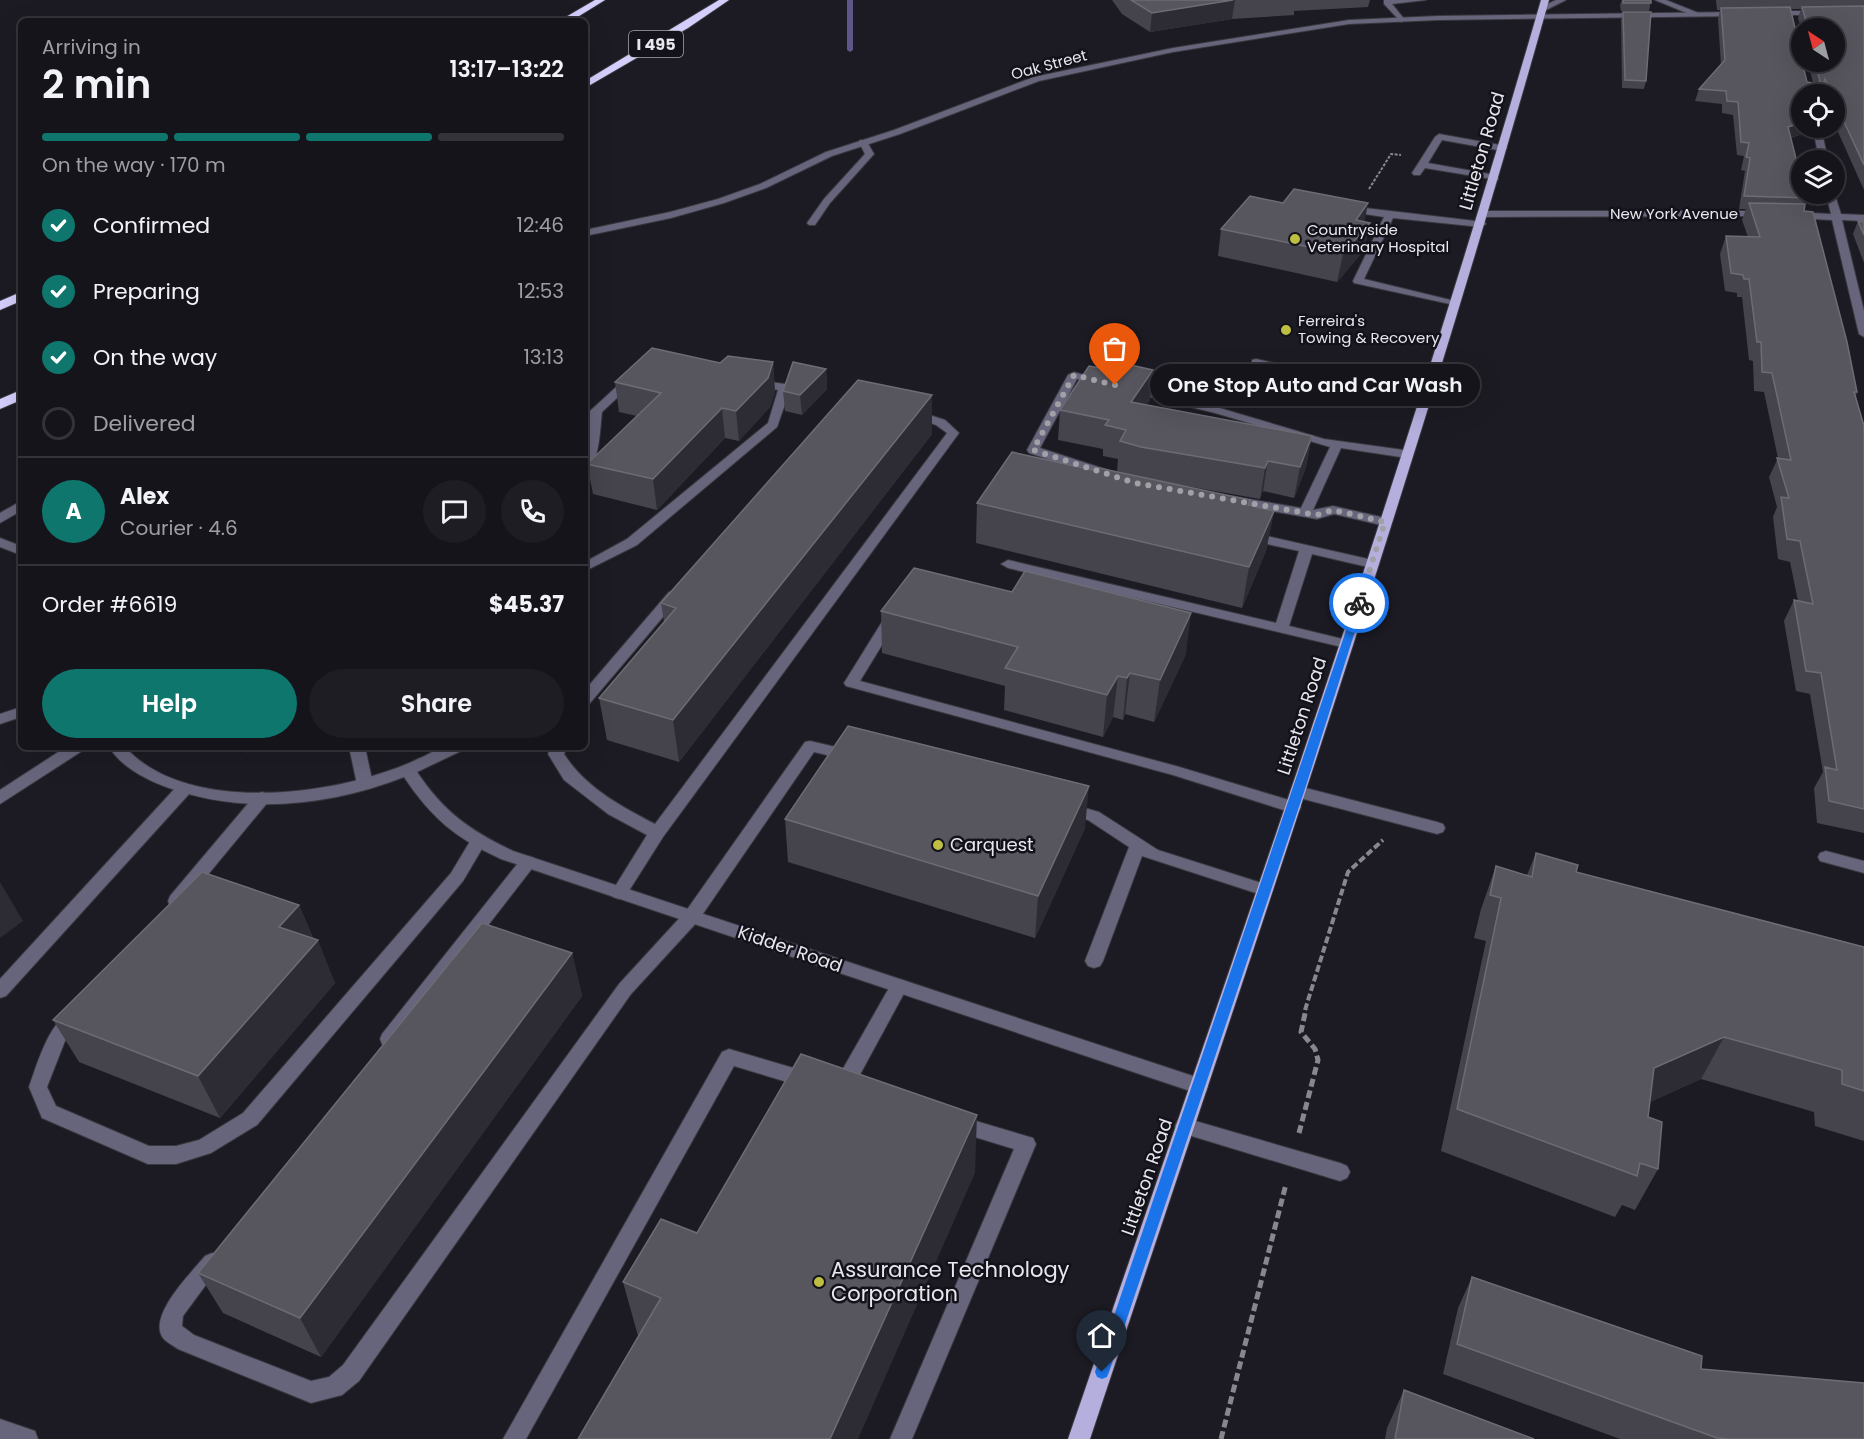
<!DOCTYPE html>
<meta charset="utf-8">
<style>
:root{--surface:#15141a;--page:#1e1d23;--text:#f1f3f6;--muted:#9d9ea2;--line:#343339;--accent:#0f766e}
body{margin:0;font-family:Poppins,sans-serif;background:var(--page);color:var(--text);height:100vh;display:flex;flex-direction:column;font-size:22px;white-space:nowrap}
*{box-sizing:border-box;margin:0}
p{font-size:20px;color:var(--muted)}
.icon{flex:none;width:33px;height:33px;fill:none;stroke:currentColor;stroke-width:2;stroke-linecap:round;stroke-linejoin:round}
.map{position:relative;flex:1;overflow:hidden}
.sheet{position:absolute;left:18px;top:18px;width:570px;height:732px;display:flex;flex-direction:column;background:var(--surface);border-radius:9px;box-shadow:0 6px 24px #0002,0 0 0 2px var(--line)}
.sheet>*{flex:none}
.needle{width:39px;rotate:324deg}
.tools{position:absolute;left:1791px;top:18px;display:grid;gap:12px}
.tools a{display:grid;place-items:center;width:54px;height:54px;border-radius:50%;background:var(--surface);box-shadow:0 6px 24px #0002,0 0 0 2px var(--line);font-size:30px}
.pin{position:absolute;display:grid;place-items:center;width:51px;height:51px;color:#fff;margin:-62px -26px;border-radius:50% 50% 50% 0;rotate:-45deg;box-shadow:0 0 6px #0007}
.pin .icon{rotate:45deg}
.courier{position:absolute;display:grid;place-items:center;width:60px;height:60px;margin:-30px;border:4px solid #1a73e8;border-radius:50%;background:#fff;color:#222;box-shadow:0 2px 8px #0007}
.bubble{position:absolute;height:42px;border-radius:21px;background:var(--surface);box-shadow:0 6px 24px #0002,0 0 0 2px var(--line);font-size:20px;font-weight:600;line-height:42px;text-align:center}
.overview em{font-style:normal;font-weight:600}
.overview div{display:flex;flex-direction:column-reverse}
.overview{display:flex;align-items:center;justify-content:space-between;height:102px;padding:0 24px}
h1{font-size:39px;font-weight:600;line-height:45px}
.bar{display:grid;grid-template-columns:repeat(4,1fr);gap:9px 6px;align-content:center;height:72px;padding:0 24px}
.bar i{height:8px;border-radius:4px;background:var(--line)}
.bar .on{background:var(--accent)}
.bar p{grid-column:span 4}
.line{display:flex;align-items:center;gap:15px;padding:0 24px;border-top:2px solid var(--line)}
.line div{flex:1}
.round{display:grid;place-items:center;flex:none;width:63px;height:63px;border-radius:32px;background:var(--page)}
ol{padding:0 24px;list-style:none}
li{display:flex;align-items:center;gap:18px;height:66px}
li p{margin-inline-start:auto}
li .icon{padding:6px;border-radius:50%;background:var(--accent);color:#fff;stroke-width:4}
li:last-child{color:var(--muted)}
li i{width:33px;height:33px;border:3px solid var(--line);border-radius:50%}
.primary-button{display:flex;gap:12px;margin-top:auto;padding:12px 24px}
.primary-button a{flex:1;height:69px;border-radius:36px;background:var(--accent);color:#fff;font-size:24px;font-weight:600;line-height:69px;text-align:center}
.primary-button a+a{background:var(--page);color:var(--text)}
.map>svg:first-child{display:block}
</style>
<div class="map">
<svg width="1864" height="1439" viewBox="0 0 1864 1439">
<rect width="100%" height="100%" fill="#1c1b23"/>
<g fill="none" stroke-linecap="round" stroke-linejoin="round">
<polygon fill="#5d5686" fill-rule="evenodd" points="847,0 853,0 853,50 850,52 847,50"/>
<g stroke="#38383f" stroke-width="2">
<g id="service">
<polygon points="1384,0 1426,0 1392,4 1405,20 1401,22 1384,4"/>
<polygon points="1556,0 1566,0 1546,10 1539,8"/>
<polygon points="1655,0 1666,0 1701,14 1694,16"/>
<polygon points="1439,134 1506,146 1507,148 1503,151 1442,140 1428,163 1495,175 1498,176 1498,180 1425,168 1420,175 1414,175 1412,173 1435,137"/>
<polygon points="860,140 866,140 874,154 830,203 815,225 809,225 807,223 824,199 865,154 859,142"/>
<polygon points="1348,206 1484,222 1486,224 1481,227 1393,218 1364,279 1459,302 1459,306 1354,283 1353,281 1384,217 1345,211 1345,207"/>
<polygon points="1256,359 1425,395 1431,398 1425,401 1252,364 1252,360"/>
<polygon points="1074,372 1107,382 1101,385 1077,379 1040,448 1120,474 1122,477 1120,480 1112,480 1029,453 1027,450 1068,375"/>
<path d="M 630,377 L 634,378 L 634,382 L 602,412 C 600,426 600,466 585,471 L 590,411 L 626,378 Z"/>
<polygon points="755,380 785,384 791,387 777,427 637,545 585,571 585,562 627,539 768,423 778,390 751,385 751,381"/>
<polygon points="1130,386 1223,409 1324,439 1411,451 1413,454 1407,458 1341,448 1313,510 1333,506 1390,519 1391,522 1385,526 1334,514 1317,519 1227,503 1225,500 1231,496 1301,508 1330,447 1215,413 1126,391 1126,387"/>
<path d="M 914,410 L 945,420 L 959,433 L 663,837 L 625,897 L 619,899 L 613,897 L 611,893 L 647,835 L 608,814 L 564,780 L 548,754 L 551,747 L 567,747 L 564,754 C 585,787 620,806 655,824 L 947,433 L 936,425 L 910,416 L 908,414 Z"/>
<polygon points="21,501 21,511 0,523 0,513"/>
<polygon points="1249,532 1377,561 1379,564 1377,567 1372,568 1312,554 1289,626 1351,641 1353,644 1351,647 1346,648 1008,568 1001,564 1008,560 1276,623 1299,551 1244,539 1242,536"/>
<polygon points="0,538 21,546 21,555 0,547"/>
<polygon points="674,591 679,592 681,595 679,598 590,703 585,705 585,690 669,592"/>
<polygon points="892,613 899,617 860,681 1176,766 1299,803 1301,807 1299,811 1293,813 1173,775 846,686 844,683 885,617"/>
<polygon points="21,707 21,717 0,724 0,714"/>
<path d="M 810,741 L 853,751 L 856,755 L 853,759 L 848,760 L 814,752 L 698,921 L 631,994 L 359,1381 L 342,1395 L 311,1403 L 178,1349 C 174,1346 166,1342 163,1338 C 147,1316 192,1272 205,1256 L 212,1253 L 219,1256 L 222,1263 L 183,1316 L 182,1326 L 194,1335 L 311,1381 L 329,1377 L 343,1365 L 619,984 L 686,911 L 805,742 Z"/>
<polygon points="66,747 85,747 82,751 0,804 0,790"/>
<polygon points="349,747 365,747 373,784 371,788 359,788 357,784"/>
<polygon points="184,783 190,785 192,789 190,793 6,996 0,998 0,979 178,785"/>
<polygon points="1298,786 1437,822 1443,824 1445,828 1443,832 1437,834 1292,796 1290,792 1292,788"/>
<polygon points="262,792 268,794 270,798 268,802 182,906 176,907 170,906 168,901 170,896 256,794"/>
<polygon points="1067,803 1099,812 1158,850 1271,886 1273,890 1271,894 1265,896 1142,856 1103,961 1100,966 1094,968 1088,966 1085,961 1129,847 1088,820 1061,813 1059,809 1061,805"/>
<path d="M 478,836 L 484,838 L 486,842 L 463,881 L 257,1125 L 211,1153 L 176,1164 L 148,1164 L 42,1118 L 29,1087 C 36,1068 53,1005 80,1014 L 83,1019 L 65,1041 L 47,1087 L 56,1106 L 149,1146 L 176,1146 L 199,1140 L 243,1113 L 451,873 L 472,838 Z"/>
<polygon points="528,856 534,858 536,862 534,866 396,1044 389,1047 382,1044 380,1039 382,1034 522,858"/>
<polygon points="899,979 905,981 908,986 850,1093 843,1095 836,1093 834,1087 836,1081 893,981"/>
<polygon points="729,1049 814,1074 816,1080 814,1086 807,1088 734,1066 526,1439 503,1439 722,1052"/>
<polygon points="959,1116 1033,1138 1036,1144 912,1439 890,1439 1014,1149 952,1130 949,1124 952,1118"/>
<polygon points="1185,1118 1340,1163 1347,1166 1350,1172 1347,1178 1340,1181 1185,1134 1178,1132 1175,1126 1178,1120"/>
<polygon points="0,1419 35,1431 38,1439 0,1439"/>
</g>
</g>
<g stroke="#38383f" stroke-width="2">
<g id="minor">
<polygon points="1768,11 1819,11 1823,13 1819,15 1771,15 1767,13"/>
<polygon points="1738,12 1741,12 1741,16 1438,20 1349,24 1173,52 1039,81 900,134 832,156 766,188 724,203 671,218 585,236 585,230 670,212 718,199 760,184 826,152 894,130 1034,77 1173,48 1349,20 1438,16"/>
<polygon points="1813,128 1821,128 1828,160 1819,160"/>
<polygon points="1834,192 1841,214 1864,215 1864,221 1842,220 1864,311 1864,337 1859,334 1832,220 1793,218 1788,215 1793,212 1831,214 1826,194"/>
<polygon points="1763,211 1766,212 1766,216 1484,217 1479,214 1484,211"/>
<path d="M 109,747 L 125,747 C 182,810 310,797 382,773 C 395,769 408,764 420,758 C 428,755 437,748 445,747 C 451,746 458,747 464,747 L 461,751 L 417,772 C 444,812 469,830 513,851 L 1199,1078 L 1206,1080 L 1208,1086 L 1206,1092 L 1199,1094 L 501,859 C 456,838 432,819 404,777 C 330,806 245,815 169,788 C 147,780 122,768 109,747 Z"/>
<polygon points="1826,851 1864,861 1864,873 1820,861 1818,857 1820,853"/>
</g>
</g>
<g stroke="#38383f" stroke-width="2">
<path id="primary" d="M 1541,0 L 1549,0 C 1413,485 1249,961 1090,1439 L 1068,1439 C 1232,962 1401,485 1541,0 Z"/>
</g>
<g stroke="#38383f" stroke-width="2">
<g id="motorway">
<polygon points="595,0 605,0 571,21 559,21"/>
<polygon points="719,0 729,0 688,28 585,88 585,81"/>
<polygon points="21,292 21,301 0,310 0,301"/>
<polygon points="21,390 21,400 0,409 0,399"/>
</g>
</g>
<polyline stroke="#88878e" stroke-width="2" stroke-dasharray="3 1.5" stroke-linecap="butt" points="1369,189 1391,154 1401,155"/>
<polyline stroke="#88878e" stroke-width="4" stroke-dasharray="7 3" stroke-linecap="butt" points="1305,1010 1348,872 1383,840"/>
<g stroke="#88878e" stroke-width="5" stroke-dasharray="8 4" stroke-linecap="butt">
<polyline points="1299,1133 1318,1060 1315,1049 1301,1032 1306,1009"/>
<polyline points="1221,1439 1286,1184"/>
</g>
<use href="#service" fill="#67657b" fill-rule="evenodd"/>
<use href="#minor" fill="#67657b" fill-rule="evenodd"/>
<use href="#primary" fill="#b4afdd" fill-rule="evenodd"/>
<use href="#motorway" fill="#d3cefb" fill-rule="evenodd"/>
</g>
<g fill="#45444d" fill-rule="evenodd">
<polygon points="1112,0 1370,0 1368,7 1294,11 1294,15 1232,19 1150,32 1122,14"/>
<polygon points="1622,0 1651,0 1649,11 1621,11 1620,5"/>
<path d="M 1716,0 L 1864,0 L 1864,190 L 1834,123 L 1834,94 L 1822,94 L 1811,131 L 1791,138 L 1805,198 L 1803,204 L 1804,211 L 1857,392 L 1856,396 L 1864,426 L 1864,833 L 1817,823 L 1814,788 L 1823,772 L 1810,694 L 1796,691 L 1784,621 L 1794,600 L 1798,601 L 1790,562 L 1778,559 L 1773,517 L 1777,507 L 1769,477 L 1778,458 L 1764,392 L 1754,391 L 1753,361 L 1749,360 L 1742,297 L 1737,297 L 1737,293 L 1725,291 L 1720,254 L 1726,236 L 1748,237 L 1742,220 L 1746,209 L 1739,209 L 1745,171 L 1741,170 L 1744,156 L 1737,155 L 1733,115 L 1722,113 L 1722,104 L 1695,101 L 1699,89 L 1721,65 L 1718,19 L 1720,10 L 1717,10 ZM 1791,9 L 1801,9 L 1798,18 L 1802,31 L 1802,28 L 1834,28 L 1834,62 L 1808,62 L 1813,83 L 1807,82 Z"/>
<polygon points="1623,12 1646,81 1644,89 1622,88 1621,20"/>
<polygon points="1858,221 1864,222 1864,263 1853,234"/>
<polygon points="1365,222 1364,250 1337,282 1218,256 1221,229"/>
<polygon points="773,362 775,392 770,407 739,441 725,438 657,510 593,494 587,464 637,416 619,412 615,382 720,363"/>
<polygon points="826,369 827,389 802,415 785,411 783,391"/>
<polygon points="1150,400 1146,405 1312,436 1306,467 1294,498 1263,491 1260,499 1175,484 1249,505 1274,511 1266,551 1242,608 976,543 977,503 1097,471 1126,474 1117,471 1118,459 1103,456 1103,449 1058,440 1060,410"/>
<polygon points="932,434 679,762 607,740 599,698 664,622 661,603"/>
<polygon points="881,611 1186,654 1154,722 1125,714 1123,720 1113,717 1103,737 1004,710 1005,686 882,653"/>
<polygon points="785,819 1085,828 1035,938 788,862"/>
<polygon points="1536,853 1576,872 1864,947 1864,1141 1815,1126 1814,1112 1701,1079 1650,1102 1648,1117 1658,1169 1635,1210 1622,1205 1615,1217 1441,1151 1486,941 1474,938 1481,909 1496,866 1527,875"/>
<polygon points="299,905 313,938 335,983 220,1118 79,1062 53,1020"/>
<polygon points="572,953 582,996 321,1357 223,1313 198,1273"/>
<polygon points="975,1173 638,1336 623,1282 697,1233"/>
<polygon points="1472,1277 1701,1369 1864,1439 1620,1439 1443,1374 1458,1308"/>
<polygon points="1404,1390 1534,1439 1385,1439 1387,1428"/>
</g>
<g fill="#2d2c35">
<polygon points="1235,0 1232,19 1150,32 1152,13"/>
<polygon points="1802,123 1802,128 1813,128 1811,131 1784,140 1788,127"/>
<polygon points="1368,203 1363,230 1370,223 1364,250 1337,282 1343,254 1356,220"/>
<polygon points="773,362 775,392 770,407 739,441 736,411"/>
<polygon points="826,369 827,389 802,415 800,395"/>
<polygon points="1153,370 1150,400 1128,432 1131,402"/>
<polygon points="932,395 932,434 679,762 673,720"/>
<polygon points="722,408 725,438 657,510 653,479"/>
<polygon points="1312,436 1306,467 1294,498 1300,467"/>
<polygon points="1268,461 1263,491 1260,499 1265,468"/>
<polygon points="1274,511 1266,551 1242,608 1249,567"/>
<polygon points="1191,613 1186,654 1154,722 1160,680"/>
<polygon points="1130,673 1125,714 1123,720 1127,678"/>
<polygon points="1118,676 1113,717 1103,737 1107,695"/>
<polygon points="245,747 259,747 247,753"/>
<polygon points="1089,786 1085,828 1035,938 1038,896"/>
<polygon points="0,882 23,921 0,938"/>
<polygon points="299,905 315,944 318,940 335,983 220,1118 198,1076 279,927"/>
<polygon points="572,953 582,996 321,1357 300,1318"/>
<polygon points="1724,1037 1701,1079 1632,1110 1654,1068"/>
<polygon points="977,1115 975,1173 858,1439 830,1439"/>
</g>
<g fill="#57565e" stroke="#6d6c75" stroke-width="1.5">
<polygon points="1131,0 1233,0 1152,13"/>
<rect x="1623" y="0" width="28" height="3"/>
<polygon points="1864,6 1864,165 1834,100 1834,94 1832,94 1825,79 1821,94 1802,94 1802,123 1788,127 1802,182 1802,194 1804,194 1805,198 1744,196 1750,158 1746,157 1749,143 1741,142 1738,102 1727,101 1726,91 1699,89 1725,60 1721,8 1790,7 1802,57 1802,62 1807,82 1818,84 1820,81 1815,62 1834,62 1834,28 1808,28 1802,7"/>
<polygon points="1623,12 1651,12 1646,81 1625,80"/>
<polygon points="1294,189 1368,203 1356,220 1370,223 1343,254 1221,229 1250,196 1283,203"/>
<polygon points="1749,203 1805,204 1804,211 1813,212 1847,342 1857,392 1854,392 1864,426 1864,809 1829,801 1825,767 1837,770 1821,673 1806,671 1794,600 1813,604 1800,541 1787,539 1781,497 1789,498 1777,458 1791,460 1772,373 1762,372 1761,342 1757,342 1749,279 1744,279 1743,275 1731,273 1726,236 1760,237"/>
<polygon points="1858,221 1864,222 1864,235"/>
<polygon points="652,348 720,363 728,356 773,362 768,378 736,411 722,408 653,479 587,464 661,393 615,382"/>
<polygon points="1113,361 1153,370 1131,402 1312,436 1300,467 1268,461 1265,468 1141,447 1120,441 1126,430 1105,425 1109,420 1060,410 1089,366 1107,369"/>
<polygon points="793,362 826,369 800,395 783,391"/>
<polygon points="858,380 932,395 673,720 599,698 676,608 661,603"/>
<polygon points="1012,452 1097,471 1099,468 1250,500 1248,505 1274,511 1249,567 977,503"/>
<polygon points="914,568 1012,592 1025,571 1191,613 1160,680 1130,673 1127,678 1118,676 1107,695 1005,668 1018,647 881,611"/>
<polygon points="848,726 1089,786 1038,896 785,819"/>
<polygon points="1536,853 1578,865 1576,872 1864,947 1864,1091 1842,1084 1842,1070 1724,1037 1654,1068 1648,1117 1662,1122 1658,1169 1640,1163 1637,1176 1457,1109 1501,898 1490,895 1496,866 1532,877"/>
<polygon points="202,872 299,905 279,927 318,940 198,1076 53,1020"/>
<polygon points="482,923 572,953 300,1318 198,1273"/>
<polygon points="801,1054 977,1115 830,1439 578,1439 661,1298 623,1282 661,1219 697,1233"/>
<polygon points="1472,1277 1702,1356 1701,1369 1864,1383 1864,1439 1730,1439 1717,1438 1457,1344"/>
<polygon points="1404,1390 1534,1439 1395,1439"/>
</g>
<polygon fill="#1a73e8" points="1356,601 1364,603 1304,792 1109,1372 1107,1377 1102,1379 1097,1377 1095,1372"/>
<g fill="none" stroke-linecap="round" stroke-linejoin="round">
<polyline stroke="#a0a0a6" stroke-width="6" stroke-dasharray="0 10.8" points="1115,385 1074,375 1033,450 1135,483 1317,515 1333,510 1385,522 1359,603"/>
</g>
<g fill="#bebf42" stroke="#13121a" stroke-width="2">
<circle cx="1295" cy="239" r="6"/>
<circle cx="1286" cy="330" r="6"/>
<circle cx="938" cy="845" r="6"/>
<circle cx="819" cy="1282" r="6"/>
</g>
<g text-anchor="middle" stroke-width="5" stroke-linejoin="round" paint-order="stroke">
<g font-size="15" fill="#e7e7ed" stroke="#13121a">
<text transform="translate(1049 65) rotate(-15)" y="5">Oak Street</text>
<text x="1674" y="219">New York Avenue</text>
</g>
<g font-size="15" fill="#e7e7ed" stroke="#13121a" text-anchor="start">
<text x="1307" y="235">Countryside<tspan x="1307" dy="17">Veterinary Hospital</tspan></text>
<text x="1298" y="326">Ferreira's<tspan x="1298" dy="17">Towing &amp; Recovery</tspan></text>
</g>
<rect fill="#13121a" stroke="#a7a7ae" stroke-width="1.5" x="629" y="31" width="54" height="26" rx="4.5"/>
<g font-size="16" font-weight="bold" fill="#e7e7ed">
<text x="656" y="50">I 495</text>
</g>
<g font-size="18" fill="#e7e7ed" stroke="#13121a">
<text transform="translate(1482 151) rotate(-74)" y="6">Littleton Road</text>
<text transform="translate(1302 716) rotate(-72)" y="6">Littleton Road</text>
<text transform="translate(790 949) rotate(19)" y="6">Kidder Road</text>
<text transform="translate(1147 1177) rotate(-71)" y="6">Littleton Road</text>
</g>
<g font-size="18" fill="#e7e7ed" stroke="#13121a" text-anchor="start">
<text x="950" y="851">Carquest</text>
</g>
<g font-size="21" fill="#e7e7ed" stroke="#13121a" text-anchor="start">
<text x="831" y="1277">Assurance Technology<tspan x="831" dy="24">Corporation</tspan></text>
</g>
</g>
</svg>
<div class="tools">
<a><svg class="needle" viewBox="-14 -14 28 28"><path d="M0-13l5 13h-10z" fill="#e53935"/><path d="M0 13l5-13h-10z" fill="#9d9ea2"/></svg></a>
<a><svg class="icon" aria-label="locate" viewBox="0 0 24 24"><circle cx="12" cy="12" r="6"/><path d="M12 2v4M12 18v4M2 12h4M18 12h4"/></svg></a>
<a><svg class="icon" aria-label="layers" viewBox="0 0 24 24"><path d="M12 4l9 5-9 5-9-5zM3 14l9 5 9-5"/></svg></a>
</div>
<div class="pin" style="left:1115px;top:385px;background:#ea580c"><svg class="icon" aria-label="bag" viewBox="0 0 24 24"><path d="M5 8h14l-1 12H6zM9 8a3 3 0 0 1 6 0"/></svg></div>
<div class="pin" style="left:1102px;top:1372px;background:#1f2937"><svg class="icon" aria-label="home" viewBox="0 0 24 24"><path d="M3 11l9-7 9 7M6 9v11h12V9"/></svg></div>
<div class="courier" style="left:1359px;top:603px"><svg class="icon" aria-label="bike" viewBox="0 0 24 24"><circle cx="6" cy="16" r="4"/><circle cx="18" cy="16" r="4"/><path d="M6 16l4-8h5l3 8M10 8l3 8H6M13 5h3"/></svg></div>
<div class="bubble" style="left:1150px;top:364px;width:330px">One Stop Auto and Car Wash</div>
<section class="sheet">
<div class="overview"><div><h1>2 min</h1><p>Arriving in</p></div><em>13:17–13:22</em></div>
<div class="bar"><i class="on"></i><i class="on"></i><i class="on"></i><i></i><p>On the way · 170 m</p></div>
<ol>
<li><svg class="icon" aria-label="check" viewBox="0 0 24 24"><path d="M5 12l5 5 9-10"/></svg>Confirmed<p>12:46</p></li>
<li><svg class="icon" aria-label="check" viewBox="0 0 24 24"><path d="M5 12l5 5 9-10"/></svg>Preparing<p>12:53</p></li>
<li><svg class="icon" aria-label="check" viewBox="0 0 24 24"><path d="M5 12l5 5 9-10"/></svg>On the way<p>13:13</p></li>
<li><i></i>Delivered</li>
</ol>
<div class="line" style="height:108px"><b class="round" style="background:var(--accent);color:#fff">A</b><div><b>Alex</b><p>Courier · 4.6</p></div><a class="round"><svg class="icon" aria-label="chat" viewBox="0 0 24 24"><path d="M4 5h16v11H9l-5 4z"/></svg></a><a class="round"><svg class="icon" aria-label="phone" viewBox="0 0 24 24"><path d="M5 4h4l2 5-3 2q2 4 5 5l2-3 5 2v4C11 20 4 13 5 4z"/></svg></a></div>
<div class="line" style="height:78px"><div>Order #6619</div><b>$45.37</b></div>
<div class="primary-button"><a>Help</a><a>Share</a></div>
</section>
</div>
